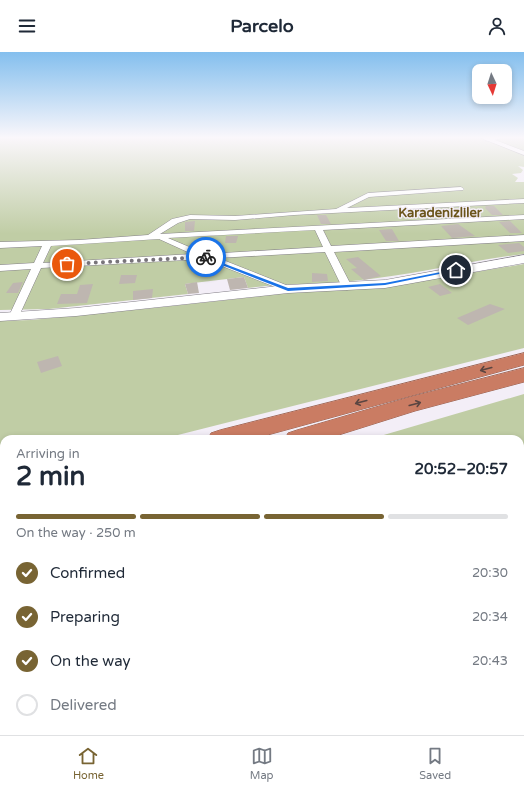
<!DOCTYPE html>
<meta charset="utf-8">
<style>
:root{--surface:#fff;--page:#f2f2f3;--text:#1f2937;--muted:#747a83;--line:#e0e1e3;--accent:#786433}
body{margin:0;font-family:"Varela Round",sans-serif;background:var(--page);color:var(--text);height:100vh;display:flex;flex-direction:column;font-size:15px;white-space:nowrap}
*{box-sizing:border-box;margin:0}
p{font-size:13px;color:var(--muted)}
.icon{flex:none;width:22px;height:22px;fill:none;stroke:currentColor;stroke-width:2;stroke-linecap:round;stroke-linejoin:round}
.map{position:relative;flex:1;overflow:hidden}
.sheet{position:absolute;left:0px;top:383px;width:524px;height:300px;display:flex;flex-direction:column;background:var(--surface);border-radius:12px 12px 0 0;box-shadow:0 2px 6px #0003}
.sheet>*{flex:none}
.needle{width:26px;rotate:176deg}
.fabs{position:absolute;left:472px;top:12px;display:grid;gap:8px}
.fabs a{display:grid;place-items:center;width:40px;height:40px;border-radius:8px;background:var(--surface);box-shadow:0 2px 6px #0003;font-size:20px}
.pin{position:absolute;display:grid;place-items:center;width:34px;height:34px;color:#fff;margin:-17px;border:2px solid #fff;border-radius:50%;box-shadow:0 1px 4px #0007}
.courier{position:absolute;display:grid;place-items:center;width:40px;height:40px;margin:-20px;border:3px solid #1a73e8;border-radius:50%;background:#fff;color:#222;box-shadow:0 1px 5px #0007}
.overview em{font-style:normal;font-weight:700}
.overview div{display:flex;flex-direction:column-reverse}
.overview{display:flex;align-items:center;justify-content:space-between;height:68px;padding:0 16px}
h1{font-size:26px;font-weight:700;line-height:30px}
.bar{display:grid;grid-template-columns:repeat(4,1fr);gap:6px 4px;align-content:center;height:48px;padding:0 16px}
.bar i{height:5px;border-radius:3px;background:var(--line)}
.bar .current{background:var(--accent)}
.bar p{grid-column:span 4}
ol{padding:0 16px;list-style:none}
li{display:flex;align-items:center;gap:12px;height:44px}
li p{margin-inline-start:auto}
li .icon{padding:4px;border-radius:50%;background:var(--accent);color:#fff;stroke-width:4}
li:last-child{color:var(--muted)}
li i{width:22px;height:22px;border:2px solid var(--line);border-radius:50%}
header{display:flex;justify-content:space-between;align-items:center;height:52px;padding:0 16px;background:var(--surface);font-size:18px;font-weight:700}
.tabs{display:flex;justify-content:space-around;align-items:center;height:56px;border-top:1px solid var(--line);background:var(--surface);font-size:11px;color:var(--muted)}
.tabs a{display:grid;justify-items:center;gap:2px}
.tabs .current{color:var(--accent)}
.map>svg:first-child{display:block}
</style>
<header><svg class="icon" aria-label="menu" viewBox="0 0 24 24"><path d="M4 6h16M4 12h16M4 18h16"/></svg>Parcelo<svg class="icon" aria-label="person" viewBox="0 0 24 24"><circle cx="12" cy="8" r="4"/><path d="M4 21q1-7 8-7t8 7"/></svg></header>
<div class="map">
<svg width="524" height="683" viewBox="0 0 524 683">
<rect width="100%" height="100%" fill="#f3eef7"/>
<g fill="#c0cda5">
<path d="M 0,86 L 480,86 L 524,102 L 524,115 L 518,114 L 523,118 L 521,121 L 512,122 L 518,126 L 515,130 L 524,130 L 524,202 C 466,209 410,224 352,229 C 317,233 283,231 248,236 L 244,225 L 185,232 L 188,242 L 49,257 L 0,258 Z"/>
<polygon points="506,86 524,86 524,100 493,87"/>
<polygon points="524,212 524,296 162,387 4,387 4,427 0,428 0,269 31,268 153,256 289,241 386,235"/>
<polygon points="524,342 524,683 0,683 0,534 4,533 4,679 520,679 520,387 370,387"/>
</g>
<g fill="#beb6b0">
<polygon points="486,154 494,154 503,163 492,163 485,156"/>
<polygon points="317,163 326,163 331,172 321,172"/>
<polygon points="195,169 194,179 185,179 185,170"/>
<polygon points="510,169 522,181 510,181 499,170"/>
<polygon points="458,172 475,184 452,186 441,174"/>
<polygon points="392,177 399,189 386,189 379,178"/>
<polygon points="226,184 238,184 237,188 236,191 225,191"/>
<polygon points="519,191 524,195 524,199 508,201 498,193"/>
<polygon points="358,205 381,224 364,228 351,217 357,216 346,207"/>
<polygon points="312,221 327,222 328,229 312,230"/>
<polygon points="121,223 137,223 135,231 119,232"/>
<polygon points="244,225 248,236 230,238 227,227"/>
<polygon points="23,230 18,241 6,241 13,231"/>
<polygon points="197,230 199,241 188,242 185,232"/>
<polygon points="93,232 87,251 57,252 61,242 77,242 80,233"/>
<polygon points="440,232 452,241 440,244 428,235"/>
<polygon points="153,237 152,246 133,248 133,239"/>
<polygon points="490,252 505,257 468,273 457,266"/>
<polygon points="58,304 62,314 41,321 37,310"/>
</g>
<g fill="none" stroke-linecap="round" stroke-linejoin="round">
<g stroke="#848088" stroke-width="1">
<g id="minor">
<polygon points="488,86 505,86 486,89"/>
<path d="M 461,135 L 464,137 L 463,138 L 369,145 L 347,156 L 524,147 L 524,151 L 294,163 L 235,168 L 190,167 L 178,171 L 160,182 L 524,163 L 524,167 L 323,178 L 331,194 L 524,183 L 524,189 L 334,200 L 352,235 L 347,238 L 342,235 L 325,200 L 218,206 L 291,235 L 293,237 L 288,240 L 204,207 L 41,216 L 19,264 L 14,267 L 9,264 L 31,217 L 0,219 L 0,213 L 34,211 L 42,194 L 0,196 L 0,190 L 79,188 L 148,183 L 172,167 L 190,163 L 235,164 L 336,157 L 368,141 ZM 315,178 L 323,195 L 206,202 L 168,186 ZM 159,187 L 192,202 L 43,211 L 51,194 Z"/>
</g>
</g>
<g stroke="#848088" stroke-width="1">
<polygon id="tertiary" points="481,86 490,86 524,99 524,103"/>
</g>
<g stroke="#848088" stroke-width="1">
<polygon id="secondary" points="524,203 524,211 385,236 288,241 76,264 0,269 0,261 76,256 288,233 385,228"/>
</g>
<g stroke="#966253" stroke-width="1">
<g id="motorway">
<polygon points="524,301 524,313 253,387 208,387 211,381 220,378"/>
<polygon points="524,316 524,330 415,359 326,387 285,387 288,381 297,378 410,345"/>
<polygon points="4,432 4,454 0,455 0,433"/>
<polygon points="4,455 4,479 0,480 0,456"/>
</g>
</g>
<use href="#minor" fill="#fff" fill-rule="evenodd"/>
<use href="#tertiary" fill="#fff" fill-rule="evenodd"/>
<use href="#secondary" fill="#fff" fill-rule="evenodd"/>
<use href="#motorway" fill="#ca7c63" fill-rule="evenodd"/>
</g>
<defs><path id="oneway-shaft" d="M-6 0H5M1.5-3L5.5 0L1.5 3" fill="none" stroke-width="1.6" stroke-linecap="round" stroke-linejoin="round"/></defs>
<g stroke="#5a4541">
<use href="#oneway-shaft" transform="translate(486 317) rotate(165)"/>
<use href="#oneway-shaft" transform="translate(361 350) rotate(165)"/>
<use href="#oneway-shaft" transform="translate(415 352) rotate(-15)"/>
</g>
<linearGradient id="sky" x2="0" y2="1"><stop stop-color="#84bfee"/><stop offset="0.47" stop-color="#faf7fb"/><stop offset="1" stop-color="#faf7fb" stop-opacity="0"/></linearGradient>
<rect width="524" height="182" fill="url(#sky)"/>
<polygon fill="#1a73e8" points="204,204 288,236 385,231 456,217 459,218 385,233 288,239 204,206"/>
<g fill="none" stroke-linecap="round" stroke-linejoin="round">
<polyline stroke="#78747a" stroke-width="4" stroke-dasharray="0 7.2" points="67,212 206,205"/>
</g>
<g text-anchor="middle" stroke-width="3" stroke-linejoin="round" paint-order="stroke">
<g font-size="13" font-weight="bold" fill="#6a541a" stroke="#f3eef7">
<text x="440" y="165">Karadenizliler</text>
</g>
</g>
</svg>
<div class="fabs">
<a><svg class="needle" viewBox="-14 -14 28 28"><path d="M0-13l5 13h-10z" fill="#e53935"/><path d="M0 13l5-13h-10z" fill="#747a83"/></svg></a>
</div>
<div class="pin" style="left:67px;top:212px;background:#ea580c"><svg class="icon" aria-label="bag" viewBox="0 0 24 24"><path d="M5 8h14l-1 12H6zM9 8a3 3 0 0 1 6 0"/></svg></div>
<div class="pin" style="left:456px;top:218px;background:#1f2937"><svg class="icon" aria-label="home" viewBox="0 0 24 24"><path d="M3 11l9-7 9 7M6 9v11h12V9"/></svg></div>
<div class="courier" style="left:206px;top:205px"><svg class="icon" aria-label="bike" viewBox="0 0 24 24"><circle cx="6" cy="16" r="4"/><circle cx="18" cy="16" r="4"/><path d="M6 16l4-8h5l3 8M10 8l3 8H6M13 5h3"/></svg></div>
<section class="sheet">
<div class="overview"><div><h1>2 min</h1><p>Arriving in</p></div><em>20:52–20:57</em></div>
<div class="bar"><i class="current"></i><i class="current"></i><i class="current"></i><i></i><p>On the way · 250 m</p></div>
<ol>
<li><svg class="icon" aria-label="check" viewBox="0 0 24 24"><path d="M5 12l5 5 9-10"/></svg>Confirmed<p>20:30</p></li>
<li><svg class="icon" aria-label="check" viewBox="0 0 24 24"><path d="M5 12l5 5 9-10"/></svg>Preparing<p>20:34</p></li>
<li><svg class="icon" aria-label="check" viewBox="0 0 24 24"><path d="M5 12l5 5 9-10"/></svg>On the way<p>20:43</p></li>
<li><i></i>Delivered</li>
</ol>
</section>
</div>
<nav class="tabs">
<a class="current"><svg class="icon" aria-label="home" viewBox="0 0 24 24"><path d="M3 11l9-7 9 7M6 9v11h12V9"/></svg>Home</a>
<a><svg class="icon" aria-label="map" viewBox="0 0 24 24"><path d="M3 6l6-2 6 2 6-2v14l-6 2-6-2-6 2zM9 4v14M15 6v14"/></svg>Map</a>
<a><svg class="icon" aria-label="saved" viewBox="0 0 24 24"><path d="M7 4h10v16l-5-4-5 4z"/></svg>Saved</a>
</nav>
